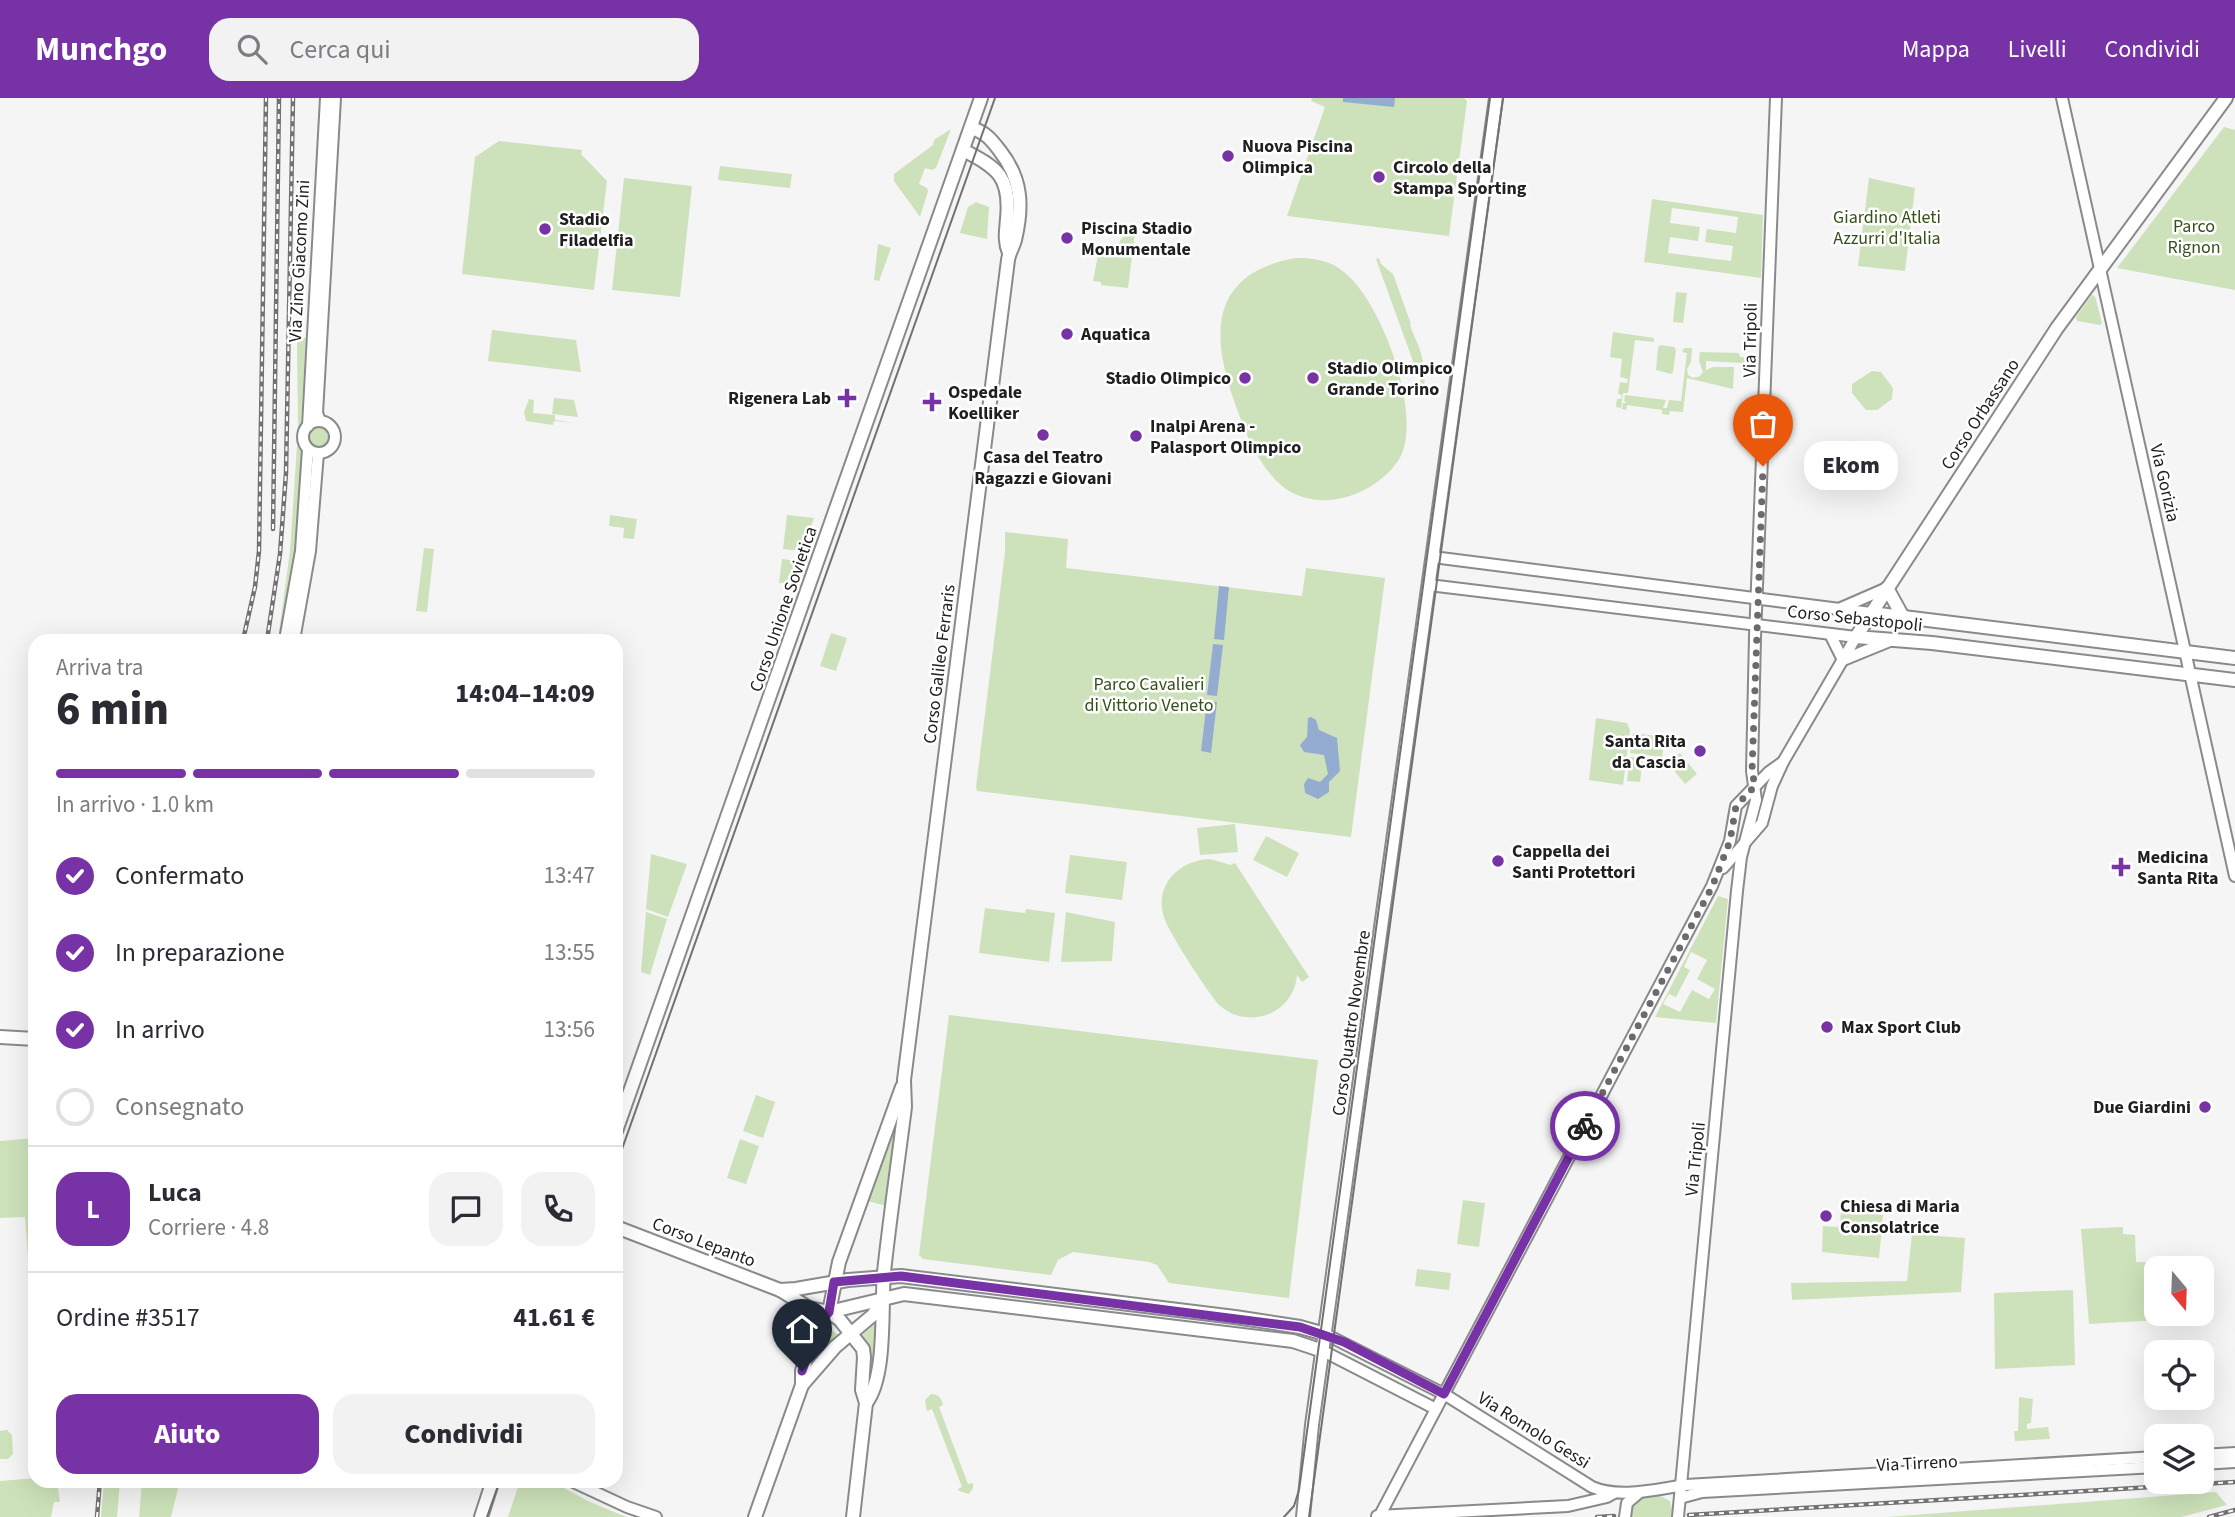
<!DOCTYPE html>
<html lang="it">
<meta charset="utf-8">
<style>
:root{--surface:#fff;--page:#f2f2f3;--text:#2b2b33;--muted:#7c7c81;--line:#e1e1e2;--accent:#7732a5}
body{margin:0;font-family:"Source Sans 3",sans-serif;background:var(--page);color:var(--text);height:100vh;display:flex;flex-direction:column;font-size:26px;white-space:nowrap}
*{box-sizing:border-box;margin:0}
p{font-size:23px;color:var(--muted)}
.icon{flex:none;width:38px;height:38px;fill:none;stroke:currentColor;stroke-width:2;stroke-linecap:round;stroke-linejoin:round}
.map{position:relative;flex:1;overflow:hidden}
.sheet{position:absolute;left:28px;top:536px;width:595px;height:854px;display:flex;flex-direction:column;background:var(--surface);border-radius:21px;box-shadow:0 7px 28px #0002}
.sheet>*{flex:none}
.needle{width:46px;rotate:161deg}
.fabs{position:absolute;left:2144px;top:1158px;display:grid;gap:14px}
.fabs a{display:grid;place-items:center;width:70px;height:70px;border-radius:14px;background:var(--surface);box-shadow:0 7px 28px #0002;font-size:35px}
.pin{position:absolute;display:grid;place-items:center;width:60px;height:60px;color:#fff;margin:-72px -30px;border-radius:50% 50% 50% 0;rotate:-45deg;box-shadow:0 0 7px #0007}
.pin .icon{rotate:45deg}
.courier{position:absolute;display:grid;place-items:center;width:70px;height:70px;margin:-35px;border:5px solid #7732a5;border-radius:50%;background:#fff;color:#222;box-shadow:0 2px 9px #0007}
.bubble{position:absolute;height:49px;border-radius:21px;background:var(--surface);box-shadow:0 7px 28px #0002;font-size:23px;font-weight:800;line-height:49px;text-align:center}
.headline em{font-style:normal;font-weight:800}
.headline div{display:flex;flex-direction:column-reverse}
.headline{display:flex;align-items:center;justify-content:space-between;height:119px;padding:0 28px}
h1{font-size:46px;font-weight:800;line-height:52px}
.bar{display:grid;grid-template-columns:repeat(4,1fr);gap:10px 7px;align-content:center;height:84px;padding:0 28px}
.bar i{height:9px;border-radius:5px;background:var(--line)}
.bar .active{background:var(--accent)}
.bar p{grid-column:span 4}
.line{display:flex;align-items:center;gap:18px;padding:0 28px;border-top:2px solid var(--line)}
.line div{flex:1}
.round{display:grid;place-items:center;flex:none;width:74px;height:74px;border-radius:21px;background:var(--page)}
ol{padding:0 28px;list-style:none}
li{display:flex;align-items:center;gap:21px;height:77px}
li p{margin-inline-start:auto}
li .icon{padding:7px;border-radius:50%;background:var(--accent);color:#fff;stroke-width:4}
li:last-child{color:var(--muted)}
li i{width:38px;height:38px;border:4px solid var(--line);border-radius:50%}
.primary-button{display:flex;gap:14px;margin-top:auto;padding:14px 28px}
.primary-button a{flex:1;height:80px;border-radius:21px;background:var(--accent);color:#fff;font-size:28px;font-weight:800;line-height:80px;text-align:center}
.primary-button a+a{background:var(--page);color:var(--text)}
header{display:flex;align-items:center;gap:42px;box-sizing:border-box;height:98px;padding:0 35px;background:var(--accent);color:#fff}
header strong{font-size:33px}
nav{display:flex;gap:38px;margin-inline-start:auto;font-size:24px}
.search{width:490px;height:63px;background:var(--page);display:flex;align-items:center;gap:18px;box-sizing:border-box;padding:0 24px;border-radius:21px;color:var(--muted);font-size:26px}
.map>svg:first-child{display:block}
</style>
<header>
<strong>Munchgo</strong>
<div class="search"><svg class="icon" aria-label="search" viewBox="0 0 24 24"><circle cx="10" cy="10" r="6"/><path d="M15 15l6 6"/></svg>Cerca qui</div>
<nav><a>Mappa</a><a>Livelli</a><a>Condividi</a></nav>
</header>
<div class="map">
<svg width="2235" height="1419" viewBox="0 0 2235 1419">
<rect width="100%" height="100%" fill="#f5f5f6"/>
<g fill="#cde2ba" fill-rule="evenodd">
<polygon points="1312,0 1464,0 1467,3 1449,138 1287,118 1325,9 1311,3"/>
<polygon points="2224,29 2235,32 2235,192 2117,170"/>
<polygon points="951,31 936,70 932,72 925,70 919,86 927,90 928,93 920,119 894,83 894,76 933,47 934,42"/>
<polygon points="499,43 582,52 581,56 607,83 594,192 462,176 475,59"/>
<polygon points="720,68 792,76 790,90 718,82"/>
<polygon points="624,80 692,88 680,199 612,192"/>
<polygon points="1869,80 1915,90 1905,173 1858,168"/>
<path d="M 1652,101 L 1763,117 L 1761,180 L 1644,164 ZM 1672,110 L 1738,119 L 1736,135 L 1707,131 L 1705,144 L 1733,148 L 1731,163 L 1668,155 L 1670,139 L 1698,143 L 1700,129 L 1670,125 Z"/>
<polygon points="976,104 989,109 987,141 960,135 968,109"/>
<polygon points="1126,134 1135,135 1128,190 1101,187 1101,184 1093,183 1099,152 1102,152 1103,148 1115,151"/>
<polygon points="878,146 891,150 879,183 874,182"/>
<path d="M 1295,160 C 1313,160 1330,162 1344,174 C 1381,202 1426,321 1398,363 C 1374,398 1318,417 1282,388 C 1259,368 1247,339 1237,311 C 1211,241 1206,177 1295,160 Z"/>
<path d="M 1379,160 L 1381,166 L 1393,176 L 1411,226 L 1410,227 C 1414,240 1422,251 1423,266 L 1427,267 L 1424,287 L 1422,288 L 1376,161 Z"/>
<polygon points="1676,194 1687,195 1683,225 1673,224"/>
<polygon points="2092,197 2095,198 2102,225 2100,227 2077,223 2076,219"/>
<polygon points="492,232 576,242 581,274 488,263"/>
<polygon points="1613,234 1654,240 1654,244 1635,242 1628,295 1623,295 1621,310 1616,309 1617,301 1621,301 1622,297 1618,296 1620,284 1627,285 1628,281 1620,279 1622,261 1610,259"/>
<polygon points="297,240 306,240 301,325 298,334"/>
<polygon points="1661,247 1674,249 1676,252 1673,274 1671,276 1656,272 1658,249"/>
<polygon points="1684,250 1692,250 1691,264 1687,271 1688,277 1693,280 1700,278 1703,274 1699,263 1700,254 1739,255 1740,259 1757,260 1757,266 1706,263 1706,272 1713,269 1734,269 1733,291 1687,280 1683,314 1670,313 1669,317 1662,316 1662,312 1627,307 1626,312 1622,311 1623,305 1627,305 1624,303 1625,297 1666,302 1663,310 1667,310 1669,302 1681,303 1687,255 1682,254"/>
<polygon points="1872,273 1881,274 1893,290 1892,301 1877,312 1866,312 1852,295 1852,286"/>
<polygon points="554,300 574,302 578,319 552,316"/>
<polygon points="529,301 534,302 533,315 555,317 555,322 575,325 554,323 553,327 526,323 524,314"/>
<circle cx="319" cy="340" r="11"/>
<polygon points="297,347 302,356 295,453 286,517 278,542 290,453"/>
<polygon points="610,417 637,421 634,441 623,440 624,430 609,428"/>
<polygon points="787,417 814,420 802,453 783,451"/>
<polygon points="1005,434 1068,441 1066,470 1302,498 1306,470 1385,480 1351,739 977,693 976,689 1005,454"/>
<polygon points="424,450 434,451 427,514 416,513"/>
<polygon points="782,461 798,463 790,485 779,485"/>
<polygon points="831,535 847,540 836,573 820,568"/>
<polygon points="1596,620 1627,625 1630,632 1623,687 1589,682"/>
<polygon points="1633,635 1665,639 1662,659 1630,655"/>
<polygon points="1680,655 1697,676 1685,686 1668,665"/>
<polygon points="1630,659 1643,660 1640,684 1627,683"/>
<polygon points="1235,726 1238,754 1200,757 1197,730"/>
<polygon points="1266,738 1299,755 1287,779 1253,762"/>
<polygon points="651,756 687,766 668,819 646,811"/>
<polygon points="1070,757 1127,764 1122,802 1065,795"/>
<path d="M 1210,761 L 1231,767 L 1235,765 L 1309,879 L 1302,884 L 1297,877 C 1294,916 1248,933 1219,907 C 1208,894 1168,834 1164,819 C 1154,787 1179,762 1210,761 Z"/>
<path d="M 1718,798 L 1728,801 L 1716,925 L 1655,919 ZM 1691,854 L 1707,862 L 1697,881 L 1715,891 L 1709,901 L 1692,892 L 1680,914 L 1663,906 L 1669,896 L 1676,899 L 1690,872 L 1684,869 Z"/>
<polygon points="985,810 1025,815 1026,811 1055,815 1049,864 979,855"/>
<polygon points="646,814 667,821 650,877 641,874"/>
<polygon points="1066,814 1115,824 1112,863 1061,864"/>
<polygon points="949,917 1318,962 1289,1200 1169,1185 1157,1167 1149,1164 1073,1154 1058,1162 1051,1177 923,1161 919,1157"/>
<polygon points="756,997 775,1004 763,1040 743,1033"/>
<polygon points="897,1021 886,1108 868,1103"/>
<polygon points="35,1040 35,1201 31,1201 25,1119 0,1120 0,1043"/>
<polygon points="740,1041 759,1048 746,1086 727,1080"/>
<polygon points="1463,1102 1485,1105 1479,1149 1457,1146"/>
<polygon points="1841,1113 1883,1117 1879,1160 1822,1154 1823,1128 1837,1129 1840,1125"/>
<polygon points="2123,1129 2123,1136 2135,1137 2136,1164 2175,1166 2176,1171 2156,1171 2156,1216 2178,1216 2178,1221 2089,1226 2081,1131"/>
<polygon points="1912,1136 1965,1140 1961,1194 1792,1202 1791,1185 1907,1183"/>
<polygon points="1417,1171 1451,1175 1449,1192 1415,1188"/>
<polygon points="2073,1192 2075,1267 1995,1271 1994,1195"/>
<polygon points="875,1226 876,1227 869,1298 867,1299 870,1255 862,1237"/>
<polygon points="823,1227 839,1237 805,1277"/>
<path d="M 931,1296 C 939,1296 941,1300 943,1307 L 939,1309 L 968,1386 L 973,1385 L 973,1390 L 969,1396 L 959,1393 L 958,1391 L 962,1389 L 932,1311 L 927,1313 L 925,1302 Z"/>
<polygon points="2019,1299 2033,1301 2031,1325 2027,1326 2027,1331 2048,1329 2050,1341 2015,1343 2014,1333 2018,1333"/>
<polygon points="7,1332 12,1337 13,1356 8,1361 0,1361 0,1333"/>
<polygon points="35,1380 35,1382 57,1383 60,1404 54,1404 51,1419 0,1419 0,1383"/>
<polygon points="104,1383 120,1383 117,1419 101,1419"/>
<polygon points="142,1383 180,1383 171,1419 139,1419"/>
<polygon points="520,1383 551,1383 588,1403 626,1419 508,1419"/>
<polygon points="2216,1394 2227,1407 2181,1419 1887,1419"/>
<path d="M 1659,1397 L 1670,1403 L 1674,1419 L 1630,1419 C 1631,1400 1643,1398 1659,1397 Z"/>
</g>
<g fill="#95acd1">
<polygon points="1343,0 1395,0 1394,9 1343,4"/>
<polygon points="1219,488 1229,489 1224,542 1214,541"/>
<polygon points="1213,546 1223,547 1217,598 1207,597"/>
<polygon points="1207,603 1217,604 1211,655 1201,653"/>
<polygon points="1311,619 1316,622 1319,632 1337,640 1340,673 1329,684 1329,694 1318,701 1305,695 1304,686 1308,680 1320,684 1328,676 1324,657 1304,654 1300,647 1307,639 1308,620"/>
</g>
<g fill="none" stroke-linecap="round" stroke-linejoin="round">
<g stroke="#898a8b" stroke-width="14">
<g id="tertiary">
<polyline points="2062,0 2235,778"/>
<polyline points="320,323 317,315 335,0"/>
<circle cx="319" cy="339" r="16"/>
<polyline points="308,328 326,0"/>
<polyline points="1433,459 1871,515"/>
<polyline points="1429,487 1856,539 1783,664 1772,688 1762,725 1723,770"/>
<polyline points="1841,510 1887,490"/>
<polyline points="1830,536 1843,562"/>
<polyline points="285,542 301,453 308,351"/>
<polyline points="294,542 310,453 318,355"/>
<polyline points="1843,562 1892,542"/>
<path d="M 1325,1236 L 1444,1296 L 1592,1389 C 1620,1401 1656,1391 1686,1387 L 2156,1359"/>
<polyline points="1323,1253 1436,1311"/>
<polyline points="2202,1357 2235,1355"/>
<polyline points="2202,1366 2235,1364"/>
<polyline points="569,1382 627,1409 656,1419"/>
<polyline points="1680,1400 1702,1394 2156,1369"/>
<polyline points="1377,1418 1568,1408 1607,1399 1614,1395"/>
<polyline points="1379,1419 1712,788 1730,743 1736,708 1769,674 1783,664"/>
<polyline points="1625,1419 1627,1405 1640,1394"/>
<polyline points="1678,1419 1737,793 1741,759 1756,702 1752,673 1755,539 1776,0"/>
</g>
</g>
<g stroke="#898a8b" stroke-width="16">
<g id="secondary">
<polyline points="2226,0 2057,230 1856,539 1932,545 2235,582"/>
<path d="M 963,52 C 998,70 1011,79 1007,121 C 1006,133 1004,143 1009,155"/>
<polyline points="1887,490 1903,519"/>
<polyline points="1871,515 2235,560"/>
<polyline points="0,939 35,941"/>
<polyline points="616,1033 981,0"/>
<polyline points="616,1129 780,1192 809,1210 829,1214 840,1222 863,1251 864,1259 862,1292 866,1305 853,1419"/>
<polyline points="780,1192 796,1191 848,1182 901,1178 1235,1219 1300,1229 1325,1236"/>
<polyline points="829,1214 839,1164 902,989"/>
<polyline points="802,1287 835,1249 873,1217 883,1202"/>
<path d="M 866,1305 C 887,1278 881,1208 884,1174 C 890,1119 898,1064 905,1009 L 904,982 L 1008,162 C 1009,155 1013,149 1015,142 C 1023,108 1022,81 1000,53 C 991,41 985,34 971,30"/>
<polyline points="481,1419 493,1382"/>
<polyline points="755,1419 802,1287 802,1273 816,1234 819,1226 829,1214 904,1196 1293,1243 1323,1253"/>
<polyline points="1303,1419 1312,1327 1496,0"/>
</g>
</g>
<use href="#tertiary" stroke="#fff" stroke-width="10"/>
<use href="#secondary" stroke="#fff" stroke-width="12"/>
<g stroke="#727273" stroke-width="2">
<polyline points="616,1068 995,0"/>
<polyline points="487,1419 500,1382"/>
<polyline points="1284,1419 1294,1408 1299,1392 1490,0"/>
<polyline points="1309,1419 1503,0"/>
</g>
<g stroke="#727273" stroke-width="4.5">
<g id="rail">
<polyline points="273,431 279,0"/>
<polyline points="243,542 255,489 259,453 266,0"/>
<polyline points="267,542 280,456 286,375 293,0"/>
<polyline points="1689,1417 2235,1384"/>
<polyline points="97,1419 100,1382"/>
<polyline points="1597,1419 1614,1418"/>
<polyline points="2209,1419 2235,1412"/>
</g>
</g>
<use href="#rail" stroke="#fff" stroke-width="2" stroke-dasharray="5" stroke-linecap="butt"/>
</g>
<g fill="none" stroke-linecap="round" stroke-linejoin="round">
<polyline stroke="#6b6b6c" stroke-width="7" stroke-dasharray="0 12.6" points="1585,1028 1712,789 1730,743 1736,708 1755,688 1752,673 1763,368"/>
<polyline stroke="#7732a5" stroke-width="9" points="802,1273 819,1226 829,1214 834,1184 901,1178 1300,1229 1344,1244 1444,1296 1585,1028"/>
</g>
<g fill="#7732a5" stroke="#fff" stroke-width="2.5">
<circle cx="1228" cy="58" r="7"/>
<circle cx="1379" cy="79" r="7"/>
<circle cx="545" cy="131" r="7"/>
<circle cx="1067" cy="140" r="7"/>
<circle cx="1067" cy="236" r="7"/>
<circle cx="1245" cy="280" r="7"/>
<circle cx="1313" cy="280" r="7"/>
<path d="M843.5 289.5h7v7h7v7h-7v7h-7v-7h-7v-7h7z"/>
<path d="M928.5 293.5h7v7h7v7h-7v7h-7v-7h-7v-7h7z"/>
<circle cx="1043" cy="337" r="7"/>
<circle cx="1136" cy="338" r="7"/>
<circle cx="1700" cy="653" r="7"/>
<circle cx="1498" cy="763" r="7"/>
<path d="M2117.5 758.5h7v7h7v7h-7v7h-7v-7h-7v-7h7z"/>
<circle cx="1827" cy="929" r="7"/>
<circle cx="2205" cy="1009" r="7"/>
<circle cx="1826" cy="1118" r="7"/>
</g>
<g text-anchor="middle" stroke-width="5" stroke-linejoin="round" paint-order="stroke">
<g font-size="18" font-weight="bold" fill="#202021" stroke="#fff" text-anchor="start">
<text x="1242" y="54">Nuova Piscina<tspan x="1242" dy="21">Olimpica</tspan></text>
<text x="1393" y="75">Circolo della<tspan x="1393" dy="21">Stampa Sporting</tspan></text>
<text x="559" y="127">Stadio<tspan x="559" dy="21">Filadelfia</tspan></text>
<text x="1081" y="136">Piscina Stadio<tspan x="1081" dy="21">Monumentale</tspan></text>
<text x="1081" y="242">Aquatica</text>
<text x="1327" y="276">Stadio Olimpico<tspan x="1327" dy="21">Grande Torino</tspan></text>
<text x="1231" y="286" text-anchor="end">Stadio Olimpico</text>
<text x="948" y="300">Ospedale<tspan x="948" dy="21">Koelliker</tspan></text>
<text x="831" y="306" text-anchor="end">Rigenera Lab</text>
<text x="1150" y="334">Inalpi Arena -<tspan x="1150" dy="21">Palasport Olimpico</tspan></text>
<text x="1043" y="365" text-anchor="middle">Casa del Teatro<tspan x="1043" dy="21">Ragazzi e Giovani</tspan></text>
<text x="1686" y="649" text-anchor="end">Santa Rita<tspan x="1686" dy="21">da Cascia</tspan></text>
<text x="1512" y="759">Cappella dei<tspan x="1512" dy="21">Santi Protettori</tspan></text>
<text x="2137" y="765">Medicina<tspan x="2137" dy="21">Santa Rita</tspan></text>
<text x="1841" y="935">Max Sport Club</text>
<text x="2191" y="1015" text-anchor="end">Due Giardini</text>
<text x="1840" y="1114">Chiesa di Maria<tspan x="1840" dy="21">Consolatrice</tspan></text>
</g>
<g font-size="18" fill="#355017" stroke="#fff">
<text x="1887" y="125">Giardino Atleti<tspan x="1887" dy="21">Azzurri d'Italia</tspan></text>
<text x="2194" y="134">Parco<tspan x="2194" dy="21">Rignon</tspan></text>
<text x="1149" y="592">Parco Cavalieri<tspan x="1149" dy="21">di Vittorio Veneto</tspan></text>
</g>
<g font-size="18" fill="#202021" stroke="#fff">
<text transform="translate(299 163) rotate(-87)" y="6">Via Zino Giacomo Zini</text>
<text transform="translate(1750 242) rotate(-89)" y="6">Via Tripoli</text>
<text transform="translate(1980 316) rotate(-57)" y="6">Corso Orbassano</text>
<text transform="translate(2165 385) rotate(77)" y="6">Via Gorizia</text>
<text transform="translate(783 511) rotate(-71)" y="6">Corso Unione Sovietica</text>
<text transform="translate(1855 520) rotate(6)" y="6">Corso Sebastopoli</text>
<text transform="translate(939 566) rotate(-83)" y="6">Corso Galileo Ferraris</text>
<text transform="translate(1351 925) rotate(-82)" y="6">Corso Quattro Novembre</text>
<text transform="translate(1695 1061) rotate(-84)" y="6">Via Tripoli</text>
<text transform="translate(704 1144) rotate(21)" y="6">Corso Lepanto</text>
<text transform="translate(1534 1332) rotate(32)" y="6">Via Romolo Gessi</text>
<text transform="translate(1917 1365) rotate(-3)" y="6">Via Tirreno</text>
</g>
</g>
</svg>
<div class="fabs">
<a><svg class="needle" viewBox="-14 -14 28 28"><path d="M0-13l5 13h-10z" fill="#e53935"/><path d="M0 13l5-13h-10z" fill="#7c7c81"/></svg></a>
<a><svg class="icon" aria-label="locate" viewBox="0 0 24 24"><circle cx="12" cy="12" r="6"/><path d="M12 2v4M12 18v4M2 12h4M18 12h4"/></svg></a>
<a><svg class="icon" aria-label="layers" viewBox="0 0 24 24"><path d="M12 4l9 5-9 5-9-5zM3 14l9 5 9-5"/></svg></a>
</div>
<div class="pin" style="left:1763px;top:368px;background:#ea580c"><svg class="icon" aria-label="bag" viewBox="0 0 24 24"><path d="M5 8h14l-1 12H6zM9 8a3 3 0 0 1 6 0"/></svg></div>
<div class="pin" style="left:802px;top:1273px;background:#1f2937"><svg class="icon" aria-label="home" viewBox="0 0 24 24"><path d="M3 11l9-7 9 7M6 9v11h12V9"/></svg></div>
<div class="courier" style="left:1585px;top:1028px"><svg class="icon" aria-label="bike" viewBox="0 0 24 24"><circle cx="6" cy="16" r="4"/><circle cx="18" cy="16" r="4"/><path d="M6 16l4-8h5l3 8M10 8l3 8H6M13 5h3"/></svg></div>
<div class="bubble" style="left:1804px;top:343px;width:94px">Ekom</div>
<section class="sheet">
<div class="headline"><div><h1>6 min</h1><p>Arriva tra</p></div><em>14:04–14:09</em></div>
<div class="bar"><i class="active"></i><i class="active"></i><i class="active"></i><i></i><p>In arrivo · 1.0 km</p></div>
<ol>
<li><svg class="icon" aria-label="check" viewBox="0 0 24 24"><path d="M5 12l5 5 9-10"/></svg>Confermato<p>13:47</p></li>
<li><svg class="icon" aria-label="check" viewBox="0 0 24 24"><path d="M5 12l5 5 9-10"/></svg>In preparazione<p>13:55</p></li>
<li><svg class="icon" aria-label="check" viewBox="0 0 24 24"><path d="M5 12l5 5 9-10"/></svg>In arrivo<p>13:56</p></li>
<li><i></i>Consegnato</li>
</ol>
<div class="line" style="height:126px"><b class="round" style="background:var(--accent);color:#fff">L</b><div><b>Luca</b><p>Corriere · 4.8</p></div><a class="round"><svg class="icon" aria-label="chat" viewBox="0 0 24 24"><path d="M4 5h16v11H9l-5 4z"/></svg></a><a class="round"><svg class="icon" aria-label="phone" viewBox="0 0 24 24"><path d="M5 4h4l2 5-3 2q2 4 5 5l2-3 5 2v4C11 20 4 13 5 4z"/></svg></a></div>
<div class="line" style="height:91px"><div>Ordine #3517</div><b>41.61 €</b></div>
<div class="primary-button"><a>Aiuto</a><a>Condividi</a></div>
</section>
</div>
